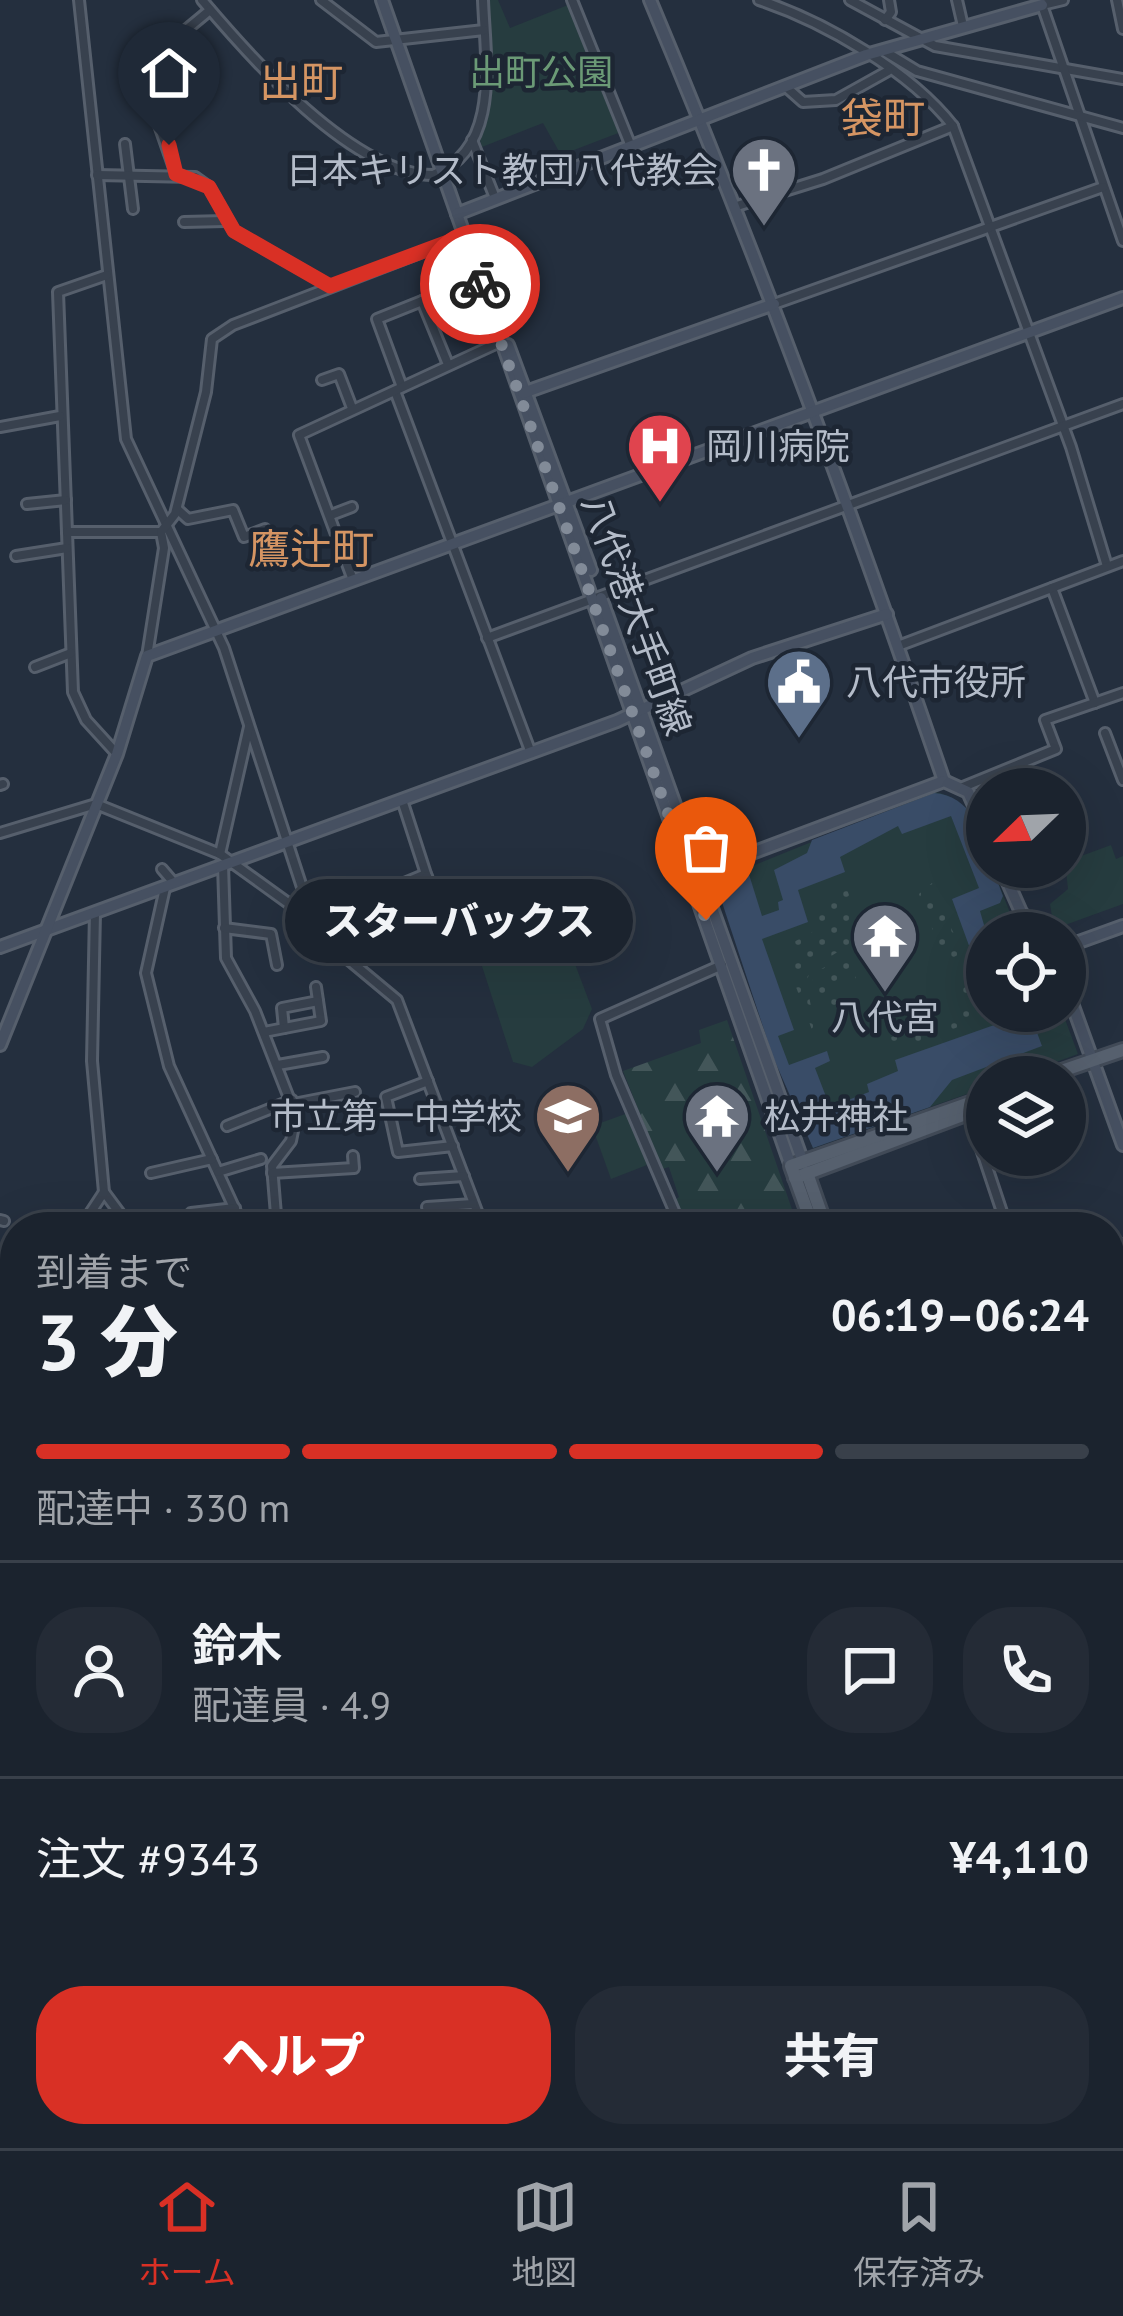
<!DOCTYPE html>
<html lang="ja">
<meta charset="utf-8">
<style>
:root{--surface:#1b232e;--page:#242b36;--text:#f1f3f6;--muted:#a0a4aa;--line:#39404a;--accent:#d93025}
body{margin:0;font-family:"PT Sans","Noto Sans JP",sans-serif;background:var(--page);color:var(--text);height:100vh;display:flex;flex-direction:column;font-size:45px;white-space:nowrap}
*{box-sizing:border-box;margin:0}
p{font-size:39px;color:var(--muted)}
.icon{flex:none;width:66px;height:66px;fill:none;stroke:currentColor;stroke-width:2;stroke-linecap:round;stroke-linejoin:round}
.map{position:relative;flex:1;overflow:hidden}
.details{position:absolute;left:0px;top:1212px;width:1125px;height:936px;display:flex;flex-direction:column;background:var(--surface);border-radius:48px 48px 0 0;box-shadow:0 12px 48px #0002,0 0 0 3px var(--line)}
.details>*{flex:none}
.needle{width:78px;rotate:247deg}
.fabs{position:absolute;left:966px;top:768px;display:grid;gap:24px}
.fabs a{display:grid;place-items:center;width:120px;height:120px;border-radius:50%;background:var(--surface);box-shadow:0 12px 48px #0002,0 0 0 3px var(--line);font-size:60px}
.pin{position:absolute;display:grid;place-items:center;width:102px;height:102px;color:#fff;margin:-123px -51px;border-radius:50% 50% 50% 0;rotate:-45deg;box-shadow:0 0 12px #0007}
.pin .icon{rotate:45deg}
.courier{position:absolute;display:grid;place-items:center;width:120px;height:120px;margin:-60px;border:9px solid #d93025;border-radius:50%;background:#fff;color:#222;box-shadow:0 3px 15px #0007}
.bubble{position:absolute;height:84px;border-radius:42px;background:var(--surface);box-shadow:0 12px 48px #0002,0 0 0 3px var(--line);font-size:39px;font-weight:800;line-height:84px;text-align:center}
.head em{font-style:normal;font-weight:800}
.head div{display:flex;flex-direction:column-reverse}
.head{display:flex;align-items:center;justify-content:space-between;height:204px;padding:0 36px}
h1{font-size:78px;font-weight:800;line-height:90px}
.bar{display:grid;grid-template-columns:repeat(4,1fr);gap:18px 12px;align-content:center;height:144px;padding:0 36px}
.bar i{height:15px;border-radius:9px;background:var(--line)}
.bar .active{background:var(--accent)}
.bar p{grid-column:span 4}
.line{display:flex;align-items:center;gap:30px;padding:0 36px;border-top:3px solid var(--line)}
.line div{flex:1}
.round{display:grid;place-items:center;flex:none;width:126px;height:126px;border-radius:48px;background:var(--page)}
.primary-button{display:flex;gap:24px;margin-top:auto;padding:24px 36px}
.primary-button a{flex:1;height:138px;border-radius:48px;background:var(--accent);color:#fff;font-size:48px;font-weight:800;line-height:138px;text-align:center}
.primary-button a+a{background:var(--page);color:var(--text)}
.dock{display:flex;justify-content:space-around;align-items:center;height:168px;border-top:3px solid var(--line);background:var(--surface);font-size:33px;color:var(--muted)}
.dock a{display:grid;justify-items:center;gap:6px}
.dock .active{color:var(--accent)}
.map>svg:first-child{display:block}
</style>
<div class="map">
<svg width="1123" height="2148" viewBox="0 0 1123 2148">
<defs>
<pattern id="forest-firs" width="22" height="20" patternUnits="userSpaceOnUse" patternTransform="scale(3)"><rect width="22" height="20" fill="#263c3f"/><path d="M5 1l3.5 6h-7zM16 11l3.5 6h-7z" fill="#435659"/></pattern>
<pattern id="garden-dots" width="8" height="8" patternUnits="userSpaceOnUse" patternTransform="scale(3)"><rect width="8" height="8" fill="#263c3f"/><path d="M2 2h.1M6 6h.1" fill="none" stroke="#435659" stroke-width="1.8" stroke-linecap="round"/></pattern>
</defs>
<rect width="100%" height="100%" fill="#242f3e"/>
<polygon fill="url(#forest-firs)" points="727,1020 798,1227 690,1227 674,1201 679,1197 669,1167 662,1169 623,1071 701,1043 699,1030"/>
<g fill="#263c3f">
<polygon points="485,0 498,0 510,28 568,5 621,132 561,155 543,123 482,147 478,133 492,91"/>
<path d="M 935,792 C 970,798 987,833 987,867 L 992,867 L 1018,933 L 987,933 L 987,1011 L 1062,1011 L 1078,1054 L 1015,1077 L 987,1077 L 987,1087 L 813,1148 L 715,881 Z"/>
<polygon points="1111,845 1116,859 1123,856 1123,904 1054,929 1050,904 1068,889 1065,862"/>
<polygon points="550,898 592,1009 583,1029 532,1067 513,1062 470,929"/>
<polygon points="628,1113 647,1165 611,1179 592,1126"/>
</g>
<g fill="url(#garden-dots)">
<polygon points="932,883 962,953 950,959 943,956 919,894"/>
<polygon points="847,889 858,922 857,940 815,966 806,980 816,1033 815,1038 786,960 794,953 792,943 820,928 814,903"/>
<polygon points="847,954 856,978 836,986 850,1031 828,1009 817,1008 811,983 818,971"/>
<polygon points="971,979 981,1003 970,1009 972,1022 893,1051 889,1038 966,1009 960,984"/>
</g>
<path fill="#394c67" d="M 934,793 C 970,795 987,834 987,867 L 992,867 L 1003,896 L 1000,903 L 980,911 L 986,932 L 1004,933 L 987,933 L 987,995 L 952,899 L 979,888 L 951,816 L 902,834 L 898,826 L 840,857 L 845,872 L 798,890 L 808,922 L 762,939 L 794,1030 L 778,1036 L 789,1065 L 827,1051 L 830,1061 L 815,1068 L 830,1107 L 869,1092 L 867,1084 L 898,1071 L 895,1060 L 997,1024 L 993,1011 L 1029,1011 L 1042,1046 L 952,1080 L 930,1107 L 813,1148 L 773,1057 L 715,881 L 747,868 L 762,916 L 779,910 L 778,902 L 783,900 L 774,870 L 807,853 L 812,840 Z"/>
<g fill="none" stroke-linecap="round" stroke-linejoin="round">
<g stroke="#565f6c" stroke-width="14">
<g id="street">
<polyline points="79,0 126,439 224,648 313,921 331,945 397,1000 483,1227"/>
<path d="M 202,0 C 250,57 353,175 433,175 C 502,149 485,57 483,0"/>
<polyline points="321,0 376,42 484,30"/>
<polyline points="572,0 630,144"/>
<path d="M 759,0 C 825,22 910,71 953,126 L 1071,447 L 1107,566"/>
<polyline points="850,0 935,46 1123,79"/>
<polyline points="957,0 963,26"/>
<polyline points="1063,0 1042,5 1123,241"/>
<polyline points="1117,0 1123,29"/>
<polyline points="885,20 891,12 889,0"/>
<polyline points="169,44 210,10"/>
<polyline points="884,51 917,71 1123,128"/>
<polyline points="785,86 803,102 836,100 888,71"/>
<polyline points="152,105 176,174"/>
<polyline points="472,140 495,198"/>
<polyline points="125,144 133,209"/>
<polyline points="97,175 195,177 209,187 234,231 330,286"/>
<polyline points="737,206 823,179 953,126"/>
<polyline points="184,222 225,221"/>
<polyline points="107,275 58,292 73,692 86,720 117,754"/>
<polyline points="774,304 1103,187"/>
<polyline points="447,362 422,301 479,280"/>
<polyline points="322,380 339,374 352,408"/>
<polyline points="402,387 377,319 422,301"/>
<polyline points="395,391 531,753"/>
<polyline points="0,427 60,416"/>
<polyline points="27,504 66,500"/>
<polyline points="177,509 188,519 233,510 244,537 265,529 268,536"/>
<polyline points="331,515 352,507"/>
<polyline points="67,532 161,532"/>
<polyline points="16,556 67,548"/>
<polyline points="353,580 299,435 500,342"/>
<polyline points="1052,588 1095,703"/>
<polyline points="487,638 1123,404"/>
<polyline points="898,646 1123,561"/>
<polyline points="147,656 164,548 161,532 175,514 206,392 212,339 233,325 464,236"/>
<polyline points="35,667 71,653"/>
<polyline points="1105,733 1123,780"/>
<polyline points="0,785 3,784"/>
<polyline points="963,787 1056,749 1045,720 1123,693"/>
<polyline points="0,833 96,804 220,854 313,921 426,874 402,800"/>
<polyline points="220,854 249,727"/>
<polyline points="223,865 226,958 255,1011 296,1116 291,1141 272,1166 277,1227"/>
<polyline points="162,869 174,883"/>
<polyline points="165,888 146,973 169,1066 243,1227"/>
<polyline points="95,912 92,1061 104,1192 130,1227"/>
<polyline points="425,915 437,909 427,876"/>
<polyline points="224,928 271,934 277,965"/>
<polyline points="284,1028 282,1008 318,1001"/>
<polyline points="264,1032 321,1021 316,987"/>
<polyline points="278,1065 323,1057"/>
<polyline points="428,1081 386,1097 398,1152 453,1146"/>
<polyline points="293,1104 355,1092"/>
<polyline points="969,1113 1007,1227"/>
<polyline points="227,1126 292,1100"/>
<polyline points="218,1172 261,1159"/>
<polyline points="151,1173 212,1159"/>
<polyline points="272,1173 354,1168 353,1156"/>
<polyline points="420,1179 464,1176"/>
<polyline points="427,1207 473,1204"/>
<polyline points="191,1213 235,1208"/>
<polyline points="0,1220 4,1221"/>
<polyline points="276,1220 322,1217"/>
<polyline points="81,1227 104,1192"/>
<polyline points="681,1227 616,1075 600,1019 722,965"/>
<polyline points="1110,1249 1123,1244"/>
<polyline points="0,1268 6,1269 2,1291"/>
<polyline points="1110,1357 1123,1352"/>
<polyline points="0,1374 15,1367"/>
<polyline points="1110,1450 1123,1446"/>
<polyline points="1110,1540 1123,1536"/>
<polyline points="10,1550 15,1549"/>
<polyline points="1110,1558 1123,1597"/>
<polyline points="1110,1700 1123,1699"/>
<polyline points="0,1817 15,1833"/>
<polyline points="0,1848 15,1847"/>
<polyline points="1110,1863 1123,1852"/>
<polyline points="1110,1876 1123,1894"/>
<polyline points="0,1910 1,1910"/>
<polyline points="0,2047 15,2049"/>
<polyline points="4,2106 15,2108"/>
<polyline points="261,2133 271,2148"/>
<polyline points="293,2133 303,2148"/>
<polyline points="1058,2133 1090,2148"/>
<polyline points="498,2144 532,2148"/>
<polyline points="100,2148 101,2133"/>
<polyline points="348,2148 350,2133"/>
<polyline points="599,2148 601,2133"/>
<polyline points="797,2148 805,2133"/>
<polyline points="894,2148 894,2133"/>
<polyline points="1100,2148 1101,2136"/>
</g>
</g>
<g stroke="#565f6c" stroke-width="16">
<g id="secondary">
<polyline points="382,0 791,1166"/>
<path d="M 650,0 C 758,257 854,517 944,781"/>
<polyline points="457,214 866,55 1042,5"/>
<polyline points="508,345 591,570"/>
<polyline points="523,393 774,304"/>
<polyline points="601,598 805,1168"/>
<polyline points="1001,867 1021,912 1038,933"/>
<polyline points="696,874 944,781 968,792 987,834"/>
<polyline points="0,947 617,721 752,658 887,614"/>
<polyline points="1065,947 1123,926"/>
<polyline points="1065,984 1123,1145"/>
<polyline points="0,1045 117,754 147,656 1123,298"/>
<polyline points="1110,1784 1123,1792"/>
<polyline points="0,1944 15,1937"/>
</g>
</g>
<g stroke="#414a57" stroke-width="18">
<g id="primary">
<polyline points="1044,1077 1123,1050"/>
<polyline points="807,1173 826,1227"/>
<polyline points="795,1178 987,1106"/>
<polyline points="813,1227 791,1166 987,1097"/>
<polyline points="0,1443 15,1440"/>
</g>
</g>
<use href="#street" stroke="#38414e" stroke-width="8"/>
<use href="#secondary" stroke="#465061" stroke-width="10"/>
<use href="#primary" stroke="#56606e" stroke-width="12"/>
</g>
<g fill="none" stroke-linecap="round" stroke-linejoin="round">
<polyline stroke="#828b98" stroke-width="12" stroke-dasharray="0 21.6" points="480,284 706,920"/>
<polyline stroke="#d93025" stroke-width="15" points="169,145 176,174 209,187 234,231 330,286 464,236 480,284"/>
</g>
<defs>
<g id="church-pin" transform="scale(3.45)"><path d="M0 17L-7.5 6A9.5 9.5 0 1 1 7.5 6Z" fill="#6b7280" stroke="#1d2633"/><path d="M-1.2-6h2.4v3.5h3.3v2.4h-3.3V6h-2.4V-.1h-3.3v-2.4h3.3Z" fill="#fff"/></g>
<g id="hospital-pin" transform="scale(3.45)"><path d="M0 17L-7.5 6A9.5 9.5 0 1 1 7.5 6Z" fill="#e0444e" stroke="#1d2633"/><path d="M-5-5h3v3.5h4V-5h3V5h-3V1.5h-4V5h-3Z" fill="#fff"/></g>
<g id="civic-pin" transform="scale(3.45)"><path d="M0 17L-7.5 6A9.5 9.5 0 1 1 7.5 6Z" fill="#5c6f8a" stroke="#1d2633"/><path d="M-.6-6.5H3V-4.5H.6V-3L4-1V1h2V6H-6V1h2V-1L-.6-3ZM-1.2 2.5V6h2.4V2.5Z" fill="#fff"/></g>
<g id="temple-pin" transform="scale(3.45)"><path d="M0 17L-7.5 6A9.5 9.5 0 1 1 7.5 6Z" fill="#6b7280" stroke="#1d2633"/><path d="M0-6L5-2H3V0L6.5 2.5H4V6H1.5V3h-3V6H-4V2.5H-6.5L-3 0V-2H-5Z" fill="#fff"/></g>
<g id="school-pin" transform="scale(3.45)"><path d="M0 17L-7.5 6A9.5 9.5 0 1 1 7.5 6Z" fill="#8d6e63" stroke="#1d2633"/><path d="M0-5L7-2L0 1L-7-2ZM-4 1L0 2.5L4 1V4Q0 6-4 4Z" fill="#fff"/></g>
</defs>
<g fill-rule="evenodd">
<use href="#church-pin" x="764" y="170"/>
<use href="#hospital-pin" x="660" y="446"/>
<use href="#civic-pin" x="799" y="682"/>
<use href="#temple-pin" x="885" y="936"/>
<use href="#school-pin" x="568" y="1116"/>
<use href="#temple-pin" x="717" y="1116"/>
</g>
<g text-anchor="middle" stroke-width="9" stroke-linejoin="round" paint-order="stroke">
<g font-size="36" fill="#6b9a76" stroke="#1d2633">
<text x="541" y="85">出町公園</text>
</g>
<g font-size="36" fill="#b4bcc9" stroke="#1d2633" text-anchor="start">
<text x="718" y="183" text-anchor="end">日本キリスト教団八代教会</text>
<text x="706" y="459">岡川病院</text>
<text x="846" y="695">八代市役所</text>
<text x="885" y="1030" text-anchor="middle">八代宮</text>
<text x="522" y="1129" text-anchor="end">市立第一中学校</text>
<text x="764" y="1129">松井神社</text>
</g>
<g font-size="36" fill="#b4bcc9" stroke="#1d2633">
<text transform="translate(637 615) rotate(70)" y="13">八代港大手町線</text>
</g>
<g font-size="42" fill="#d59563" stroke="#1d2633">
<text x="301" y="97">出町</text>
<text x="883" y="133">袋町</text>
<text x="311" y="564">鷹辻町</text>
</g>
</g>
</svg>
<div class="fabs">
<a><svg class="needle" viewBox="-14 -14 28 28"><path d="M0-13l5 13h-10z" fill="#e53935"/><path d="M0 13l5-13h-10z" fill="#a0a4aa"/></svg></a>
<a><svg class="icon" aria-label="locate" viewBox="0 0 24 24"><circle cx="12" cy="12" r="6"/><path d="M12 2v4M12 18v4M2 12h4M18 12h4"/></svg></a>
<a><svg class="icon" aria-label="layers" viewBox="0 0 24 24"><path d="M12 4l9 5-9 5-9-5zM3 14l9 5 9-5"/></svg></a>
</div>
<div class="pin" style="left:706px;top:920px;background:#ea580c"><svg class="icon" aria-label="bag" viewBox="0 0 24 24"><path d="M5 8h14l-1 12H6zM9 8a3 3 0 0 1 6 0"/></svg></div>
<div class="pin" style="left:169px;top:145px;background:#1f2937"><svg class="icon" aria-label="home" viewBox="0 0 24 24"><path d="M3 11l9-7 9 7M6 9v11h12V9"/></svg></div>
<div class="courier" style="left:480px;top:284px"><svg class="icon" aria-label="bike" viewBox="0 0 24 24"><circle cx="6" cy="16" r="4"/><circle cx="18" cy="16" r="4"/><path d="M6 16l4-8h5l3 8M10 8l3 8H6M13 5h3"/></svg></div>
<div class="bubble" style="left:285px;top:879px;width:348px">スターバックス</div>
<section class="details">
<div class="head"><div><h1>3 分</h1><p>到着まで</p></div><em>06:19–06:24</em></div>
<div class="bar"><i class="active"></i><i class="active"></i><i class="active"></i><i></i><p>配達中 · 330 m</p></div>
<div class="line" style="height:216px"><a class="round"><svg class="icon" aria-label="person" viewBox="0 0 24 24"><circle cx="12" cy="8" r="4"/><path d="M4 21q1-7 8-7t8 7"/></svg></a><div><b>鈴木</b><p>配達員 · 4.9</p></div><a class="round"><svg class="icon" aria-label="chat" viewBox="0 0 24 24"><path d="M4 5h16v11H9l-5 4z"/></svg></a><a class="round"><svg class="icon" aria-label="phone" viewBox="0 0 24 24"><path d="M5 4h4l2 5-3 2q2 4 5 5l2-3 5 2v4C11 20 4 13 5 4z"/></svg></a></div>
<div class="line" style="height:156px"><div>注文 #9343</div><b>¥4,110</b></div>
<div class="primary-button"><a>ヘルプ</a><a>共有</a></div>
</section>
</div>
<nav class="dock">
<a class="active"><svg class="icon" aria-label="home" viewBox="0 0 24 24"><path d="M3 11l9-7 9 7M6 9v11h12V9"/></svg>ホーム</a>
<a><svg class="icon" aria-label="map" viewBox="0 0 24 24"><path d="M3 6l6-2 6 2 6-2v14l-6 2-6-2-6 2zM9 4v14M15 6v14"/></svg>地図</a>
<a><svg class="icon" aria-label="saved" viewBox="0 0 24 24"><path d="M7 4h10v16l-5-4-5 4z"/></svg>保存済み</a>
</nav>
